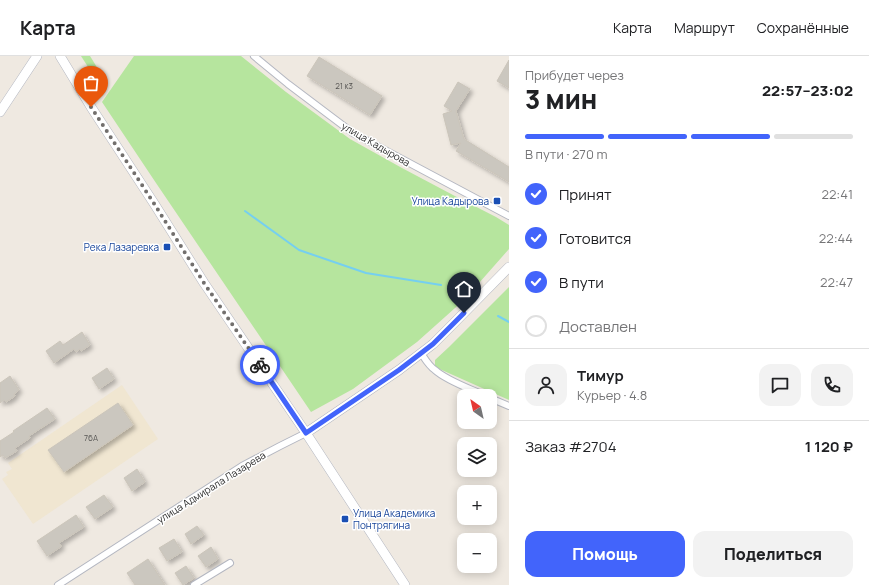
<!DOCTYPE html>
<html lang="ru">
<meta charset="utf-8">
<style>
:root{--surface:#fff;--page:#f2f2f2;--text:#202124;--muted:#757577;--line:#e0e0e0;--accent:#4264fb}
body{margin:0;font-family:Manrope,sans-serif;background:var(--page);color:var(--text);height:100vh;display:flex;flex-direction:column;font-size:15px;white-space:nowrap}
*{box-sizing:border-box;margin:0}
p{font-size:13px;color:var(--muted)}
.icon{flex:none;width:22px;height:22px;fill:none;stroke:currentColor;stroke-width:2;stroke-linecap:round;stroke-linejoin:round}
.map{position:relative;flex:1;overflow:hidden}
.details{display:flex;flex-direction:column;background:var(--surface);width:360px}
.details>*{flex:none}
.needle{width:26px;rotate:326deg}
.controls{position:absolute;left:457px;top:333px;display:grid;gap:8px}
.controls a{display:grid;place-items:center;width:40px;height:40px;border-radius:8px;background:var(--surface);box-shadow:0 2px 10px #0003;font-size:20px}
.pin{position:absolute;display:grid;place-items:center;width:34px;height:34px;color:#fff;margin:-41px -17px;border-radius:50% 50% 50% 0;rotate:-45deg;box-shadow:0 0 4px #0007}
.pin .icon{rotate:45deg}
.courier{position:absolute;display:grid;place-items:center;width:40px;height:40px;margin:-20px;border:3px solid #4264fb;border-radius:50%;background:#fff;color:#222;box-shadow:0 1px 5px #0007}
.overview em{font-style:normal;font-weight:800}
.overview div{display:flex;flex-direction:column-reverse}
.overview{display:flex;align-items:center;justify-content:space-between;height:68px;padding:0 16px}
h1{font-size:26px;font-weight:800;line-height:30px}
.bar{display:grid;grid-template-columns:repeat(4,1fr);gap:6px 4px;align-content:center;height:48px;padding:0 16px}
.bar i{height:5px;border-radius:3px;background:var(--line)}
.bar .selected{background:var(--accent)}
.bar p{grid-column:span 4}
.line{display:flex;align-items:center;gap:10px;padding:0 16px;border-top:1px solid var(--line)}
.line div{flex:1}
.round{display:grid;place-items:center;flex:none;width:42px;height:42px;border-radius:12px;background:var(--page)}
ol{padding:0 16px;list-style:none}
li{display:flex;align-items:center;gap:12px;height:44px}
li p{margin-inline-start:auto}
li .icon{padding:4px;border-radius:50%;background:var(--accent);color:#fff;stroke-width:4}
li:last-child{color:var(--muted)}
li i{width:22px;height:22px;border:2px solid var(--line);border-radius:50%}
.action{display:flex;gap:8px;margin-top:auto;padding:8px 16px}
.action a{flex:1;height:46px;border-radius:12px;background:var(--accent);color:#fff;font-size:16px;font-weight:800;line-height:46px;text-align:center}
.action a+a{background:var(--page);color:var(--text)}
header{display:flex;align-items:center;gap:24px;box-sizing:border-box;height:56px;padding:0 20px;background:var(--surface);border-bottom:1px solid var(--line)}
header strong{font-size:19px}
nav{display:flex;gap:22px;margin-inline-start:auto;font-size:14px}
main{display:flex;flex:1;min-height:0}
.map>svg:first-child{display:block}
</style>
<header>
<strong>Карта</strong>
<nav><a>Карта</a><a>Маршрут</a><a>Сохранённые</a></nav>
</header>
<main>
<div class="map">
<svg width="509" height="529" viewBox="0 0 509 529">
<defs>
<filter id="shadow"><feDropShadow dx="3" dy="3" stdDeviation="2" flood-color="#0004"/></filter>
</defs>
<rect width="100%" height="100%" fill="#efe9e1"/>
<polygon fill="#f0e6d1" points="122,329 158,383 33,468 2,423 8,419 6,416 12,413 8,407"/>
<g fill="#b6e59e">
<polygon points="81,0 90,0 103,21 99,28"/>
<polygon points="134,0 241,0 286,36 350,83 402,112 453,139 496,161 509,169 509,193 464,244 417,286 353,333 311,356 156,127 102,46"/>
<polygon points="509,231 509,344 435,311 435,304 449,291"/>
</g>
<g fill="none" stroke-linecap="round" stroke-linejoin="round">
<g stroke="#75cff0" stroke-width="2">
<polyline points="245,155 299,194 366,217 441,229"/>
<polyline points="498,260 509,266"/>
</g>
</g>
<g fill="#cbc7bf" stroke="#cbc5ba" filter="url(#shadow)">
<polygon points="319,1 382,40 370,59 307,20"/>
<polygon points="509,4 509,32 497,25"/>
<polygon points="458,26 470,33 456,55 464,83 509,111 509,126 456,95 461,87 451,89 443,58 452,55 444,50"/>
<polygon points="82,276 90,289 81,295 80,293 76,296 74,293 54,307 46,295 60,285 63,289"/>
<polygon points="107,312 114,323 99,333 92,322"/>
<polygon points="10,320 19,334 14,338 15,340 6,346 4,344 0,347 0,327"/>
<polygon points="118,347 133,369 64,416 48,394"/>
<polygon points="47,352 55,363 29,380 30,382 15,392 17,395 5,402 3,399 0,401 0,385 14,376 13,375"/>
<polygon points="137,413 145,426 132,435 124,422"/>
<polygon points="104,439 113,451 95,463 86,451"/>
<polygon points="76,459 84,471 59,487 62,490 47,500 37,485"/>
<polygon points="197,470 204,479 191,488 185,478"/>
<polygon points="174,483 182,496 167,505 159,492"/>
<polygon points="211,491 218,503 206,511 198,500"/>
<polygon points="148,503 165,529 135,529 127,517"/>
<polygon points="186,510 194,522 183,529 175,517"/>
</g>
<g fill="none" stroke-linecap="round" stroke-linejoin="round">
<g stroke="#b4b7c1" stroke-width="8">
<g id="street">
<polyline points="254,0 288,28 353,77 509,160"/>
<path d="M 421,297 C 425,303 429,310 435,314 C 447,325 471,333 486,340"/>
<polyline points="490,342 509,350"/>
<polyline points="58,529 242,410 280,390 306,377"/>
<polyline points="194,529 230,507"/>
</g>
</g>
<g stroke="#b4b7c1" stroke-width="10">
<g id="secondary">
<polyline points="60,0 91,51 155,149 204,227 306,377 405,529"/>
<polyline points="0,56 37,0"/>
<polyline points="306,377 399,314 433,288 454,267 509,211"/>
</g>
</g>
<use href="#street" stroke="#fff" stroke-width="6"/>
<use href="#secondary" stroke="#fff" stroke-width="9"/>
</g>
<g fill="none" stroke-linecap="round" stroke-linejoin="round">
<polyline stroke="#726f6d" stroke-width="4" stroke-dasharray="0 7.2" points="91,51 155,149 204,227 260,309"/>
<polyline stroke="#4264fb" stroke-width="5" points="260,309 306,377 399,314 433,288 464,257"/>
</g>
<g fill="#1a4fb4" stroke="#fff" stroke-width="1.5">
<rect x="493" y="141" width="8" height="8" rx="2"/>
<rect x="163" y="187" width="8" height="8" rx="2"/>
<rect x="341" y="459" width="8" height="8" rx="2"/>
</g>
<g text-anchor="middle" stroke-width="3" stroke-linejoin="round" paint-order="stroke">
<g font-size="8" fill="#555452">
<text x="344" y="33">21 к3</text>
<text x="91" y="385">76А</text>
</g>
<g font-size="10" fill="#2e2e2e" stroke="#fff">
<text transform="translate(376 88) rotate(30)" y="4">улица Кадырова</text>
<text transform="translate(211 431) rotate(-32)" y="4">улица Адмирала Лазарева</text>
</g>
<g font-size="10" fill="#164399" stroke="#fff" text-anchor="end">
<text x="489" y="149">Улица Кадырова</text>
<text x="159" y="195">Река Лазаревка</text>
<text x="353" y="461" text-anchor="start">Улица Академика<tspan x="353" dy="12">Понтрягина</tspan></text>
</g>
</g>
</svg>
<div class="controls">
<a><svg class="needle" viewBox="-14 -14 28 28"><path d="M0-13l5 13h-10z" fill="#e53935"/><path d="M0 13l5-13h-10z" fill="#757577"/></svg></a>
<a><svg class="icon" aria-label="layers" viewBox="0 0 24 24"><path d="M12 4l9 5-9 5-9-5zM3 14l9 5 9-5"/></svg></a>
<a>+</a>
<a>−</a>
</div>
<div class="pin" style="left:91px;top:51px;background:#ea580c"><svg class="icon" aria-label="bag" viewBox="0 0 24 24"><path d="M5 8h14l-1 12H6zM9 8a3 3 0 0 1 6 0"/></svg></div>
<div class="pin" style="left:464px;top:257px;background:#1f2937"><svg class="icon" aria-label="home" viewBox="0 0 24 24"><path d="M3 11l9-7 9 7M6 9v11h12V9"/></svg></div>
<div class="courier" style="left:260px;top:309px"><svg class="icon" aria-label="bike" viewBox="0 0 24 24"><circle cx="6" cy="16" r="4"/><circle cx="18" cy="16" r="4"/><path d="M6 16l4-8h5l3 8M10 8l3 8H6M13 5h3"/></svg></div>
</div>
<section class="details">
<div class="overview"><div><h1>3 мин</h1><p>Прибудет через</p></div><em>22:57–23:02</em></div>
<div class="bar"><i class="selected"></i><i class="selected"></i><i class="selected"></i><i></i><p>В пути · 270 m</p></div>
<ol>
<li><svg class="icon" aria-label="check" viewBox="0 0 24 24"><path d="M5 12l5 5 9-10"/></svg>Принят<p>22:41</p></li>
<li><svg class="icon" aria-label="check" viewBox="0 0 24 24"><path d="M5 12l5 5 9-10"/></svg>Готовится<p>22:44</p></li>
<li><svg class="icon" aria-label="check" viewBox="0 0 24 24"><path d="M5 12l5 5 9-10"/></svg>В пути<p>22:47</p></li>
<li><i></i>Доставлен</li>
</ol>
<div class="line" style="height:72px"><a class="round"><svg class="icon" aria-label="person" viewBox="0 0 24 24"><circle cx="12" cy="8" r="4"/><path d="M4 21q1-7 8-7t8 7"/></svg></a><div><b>Тимур</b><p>Курьер · 4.8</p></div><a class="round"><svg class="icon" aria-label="chat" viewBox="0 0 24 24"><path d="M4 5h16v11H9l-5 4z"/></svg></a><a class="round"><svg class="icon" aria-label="phone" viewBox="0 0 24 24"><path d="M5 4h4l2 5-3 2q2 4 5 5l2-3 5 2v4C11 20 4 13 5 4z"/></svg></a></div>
<div class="line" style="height:52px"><div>Заказ #2704</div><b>1 120 ₽</b></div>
<div class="action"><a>Помощь</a><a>Поделиться</a></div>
</section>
</main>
